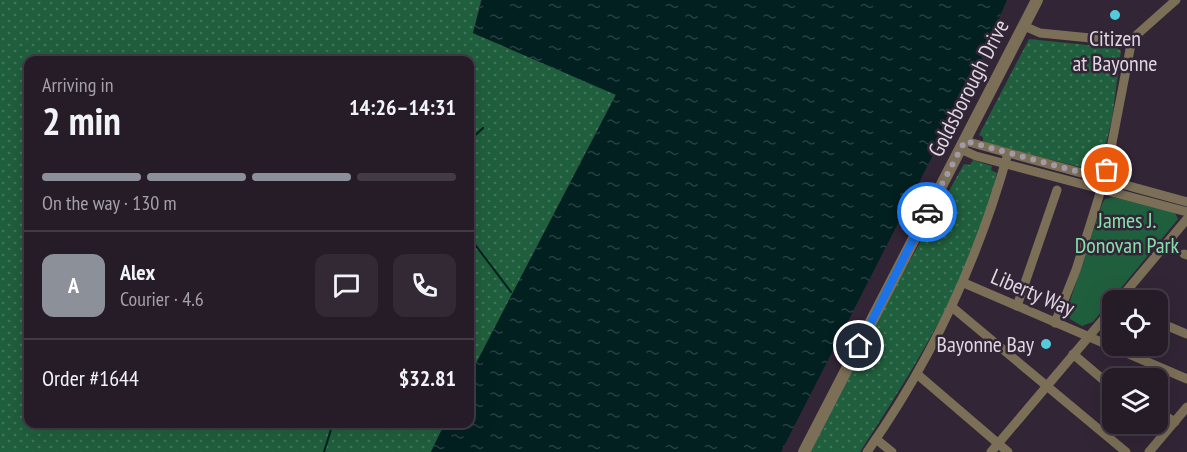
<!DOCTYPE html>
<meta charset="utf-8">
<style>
:root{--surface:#261c28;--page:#322934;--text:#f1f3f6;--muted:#a4a1a8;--line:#423a45;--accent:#8c9099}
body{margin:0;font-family:"PT Sans Narrow",sans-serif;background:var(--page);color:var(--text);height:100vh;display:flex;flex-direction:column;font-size:22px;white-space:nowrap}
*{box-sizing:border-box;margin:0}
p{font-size:20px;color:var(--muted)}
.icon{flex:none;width:33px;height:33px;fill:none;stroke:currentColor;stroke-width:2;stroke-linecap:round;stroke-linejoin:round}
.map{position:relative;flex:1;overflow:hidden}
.details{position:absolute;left:24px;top:56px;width:450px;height:372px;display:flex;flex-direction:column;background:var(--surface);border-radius:12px;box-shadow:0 6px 24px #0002,0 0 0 2px var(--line)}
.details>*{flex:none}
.buttons{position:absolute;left:1102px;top:290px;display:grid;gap:12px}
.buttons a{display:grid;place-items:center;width:66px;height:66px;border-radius:12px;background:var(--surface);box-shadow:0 6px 24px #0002,0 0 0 2px var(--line);font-size:30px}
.pin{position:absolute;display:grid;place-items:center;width:51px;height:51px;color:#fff;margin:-26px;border:3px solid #fff;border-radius:50%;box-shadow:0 2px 6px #0007}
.courier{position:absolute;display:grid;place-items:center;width:60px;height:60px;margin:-30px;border:4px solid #1a73e8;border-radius:50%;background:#fff;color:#222;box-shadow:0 2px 8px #0007}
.overview em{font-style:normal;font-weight:700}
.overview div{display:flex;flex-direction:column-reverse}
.overview{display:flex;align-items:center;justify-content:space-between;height:102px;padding:0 18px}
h1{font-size:39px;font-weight:700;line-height:45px}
.bar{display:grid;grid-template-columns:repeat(4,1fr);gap:9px 6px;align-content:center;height:72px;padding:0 18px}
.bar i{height:8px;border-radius:4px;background:var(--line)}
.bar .current{background:var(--accent)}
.bar p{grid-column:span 4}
.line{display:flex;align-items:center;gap:15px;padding:0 18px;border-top:2px solid var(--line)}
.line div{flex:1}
.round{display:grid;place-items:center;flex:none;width:63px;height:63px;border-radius:12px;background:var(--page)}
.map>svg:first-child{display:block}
</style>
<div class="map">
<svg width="1187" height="452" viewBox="0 0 1187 452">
<defs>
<pattern id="grass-dots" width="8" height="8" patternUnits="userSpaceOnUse" patternTransform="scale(1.5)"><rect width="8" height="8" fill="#205f3d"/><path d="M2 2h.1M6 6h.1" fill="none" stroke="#407559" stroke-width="1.8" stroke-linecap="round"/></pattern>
<pattern id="water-ripples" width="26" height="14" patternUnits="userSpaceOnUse" patternTransform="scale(1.5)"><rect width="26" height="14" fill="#032021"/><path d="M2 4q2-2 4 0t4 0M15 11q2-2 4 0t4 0" fill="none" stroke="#274041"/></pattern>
</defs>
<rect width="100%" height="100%" fill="#322536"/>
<g fill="url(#grass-dots)">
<polygon points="0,0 481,0 473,33 616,94 470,375 470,60 28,60 28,423 445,423 431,452 0,452"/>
<polygon points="1029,39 1117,48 1121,51 1112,119 1099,172 983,142 983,137 979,135"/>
<path d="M 973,160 L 992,166 L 991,170 L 997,173 C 974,275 916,365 860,452 L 810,452 L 895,287 L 964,164 L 970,165 Z"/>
</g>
<polygon fill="#205f3d" points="1113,197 1175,213 1178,219 1093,322 1082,326 1070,319 1067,310 1102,204 1105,199"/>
<polygon fill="url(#water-ripples)" points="482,0 1007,0 977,69 781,452 431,452 445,423 470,423 470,375 616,95 473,33"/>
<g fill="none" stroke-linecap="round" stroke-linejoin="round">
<g stroke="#032021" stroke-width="2">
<polyline points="470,140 483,128"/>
<polyline points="470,238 511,292"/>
<polyline points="324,452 333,423"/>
</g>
<g stroke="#7b6f57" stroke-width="9">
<polyline points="1024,26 1040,33 1121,41 1132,39"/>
<polyline points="965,141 1187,202"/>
<polyline points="960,149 976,156 1187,212"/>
<polyline points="1184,254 1187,255"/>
<polyline points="964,283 1187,379"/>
<polyline points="1119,300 1187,219"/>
<polyline points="1017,306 1057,190"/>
<polyline points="952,307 1126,452"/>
<polyline points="1158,322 1187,334"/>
<polyline points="1055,323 1076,270 1106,174 1132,39 1176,0"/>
<polyline points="1073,354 1113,388"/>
<polyline points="917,374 1008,452"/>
<polyline points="1158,412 1175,422"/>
<polyline points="876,439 892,452"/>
<path d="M 867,452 C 931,361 978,261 1008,153"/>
<polyline points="991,452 1113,308"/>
<polyline points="1149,452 1187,407"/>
</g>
<polyline stroke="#7b6f57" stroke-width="12" points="804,452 1037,0"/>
</g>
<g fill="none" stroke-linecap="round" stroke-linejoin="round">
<polyline stroke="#a299a6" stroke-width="6" stroke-dasharray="0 10.8" points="927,212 965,141 1105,179 1107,170"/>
<polyline stroke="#1a73e8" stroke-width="8" points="859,346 927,212"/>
</g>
<g fill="#53cbdb" stroke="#322536" stroke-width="2">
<circle cx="1115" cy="15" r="6"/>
<circle cx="1046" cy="344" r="6"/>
</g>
<g text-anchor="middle" stroke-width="5" stroke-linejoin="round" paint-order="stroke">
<g font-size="22" fill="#dfd7e2" stroke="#322536">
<text x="1115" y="46">Citizen<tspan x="1115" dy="25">at Bayonne</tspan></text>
<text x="1034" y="352" text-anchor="end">Bayonne Bay</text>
</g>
<g font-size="22" fill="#dfd7e2" stroke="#322536">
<text transform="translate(968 88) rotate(-63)" y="8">Goldsborough Drive</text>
<text transform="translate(1033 292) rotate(23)" y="8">Liberty Way</text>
</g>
<g font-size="22" fill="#86e0aa" stroke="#322536">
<text x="1127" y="228">James J.<tspan x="1127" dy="25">Donovan Park</tspan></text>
</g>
</g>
</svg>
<div class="buttons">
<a><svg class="icon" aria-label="locate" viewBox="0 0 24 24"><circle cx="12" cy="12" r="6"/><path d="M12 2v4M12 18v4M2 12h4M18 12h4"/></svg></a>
<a><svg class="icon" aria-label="layers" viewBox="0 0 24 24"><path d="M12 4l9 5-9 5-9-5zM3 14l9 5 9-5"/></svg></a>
</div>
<div class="pin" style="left:1107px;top:170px;background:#ea580c"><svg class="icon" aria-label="bag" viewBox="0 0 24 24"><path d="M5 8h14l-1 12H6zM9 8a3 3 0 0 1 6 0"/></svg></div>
<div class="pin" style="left:859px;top:346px;background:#1f2937"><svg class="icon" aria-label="home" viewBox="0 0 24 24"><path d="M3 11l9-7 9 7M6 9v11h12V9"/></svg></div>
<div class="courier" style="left:927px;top:212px"><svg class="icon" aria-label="car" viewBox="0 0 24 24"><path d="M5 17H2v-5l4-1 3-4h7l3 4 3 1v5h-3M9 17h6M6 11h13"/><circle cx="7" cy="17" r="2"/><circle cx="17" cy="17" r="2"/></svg></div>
<section class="details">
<div class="overview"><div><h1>2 min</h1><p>Arriving in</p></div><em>14:26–14:31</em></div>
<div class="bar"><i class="current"></i><i class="current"></i><i class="current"></i><i></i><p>On the way · 130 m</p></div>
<div class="line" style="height:108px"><b class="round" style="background:var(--accent);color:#fff">A</b><div><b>Alex</b><p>Courier · 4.6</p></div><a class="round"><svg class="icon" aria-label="chat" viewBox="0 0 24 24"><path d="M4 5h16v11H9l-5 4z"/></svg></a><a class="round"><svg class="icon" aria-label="phone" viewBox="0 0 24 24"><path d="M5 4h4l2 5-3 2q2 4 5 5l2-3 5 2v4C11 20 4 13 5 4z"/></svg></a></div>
<div class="line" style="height:78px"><div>Order #1644</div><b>$32.81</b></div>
</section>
</div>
